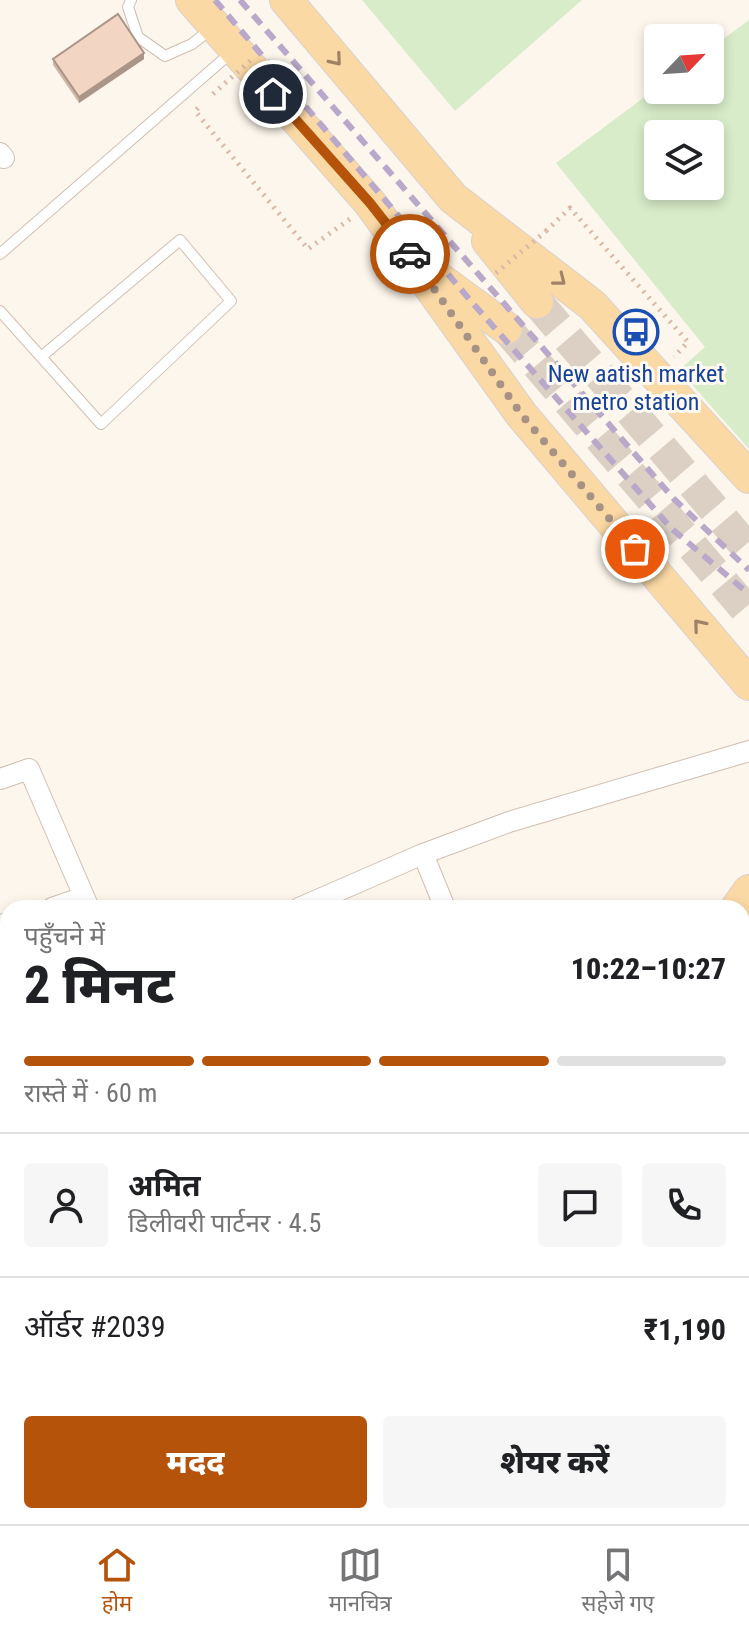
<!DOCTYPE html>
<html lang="hi">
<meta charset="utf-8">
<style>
:root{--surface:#fff;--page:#f6f6f6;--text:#202124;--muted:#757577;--line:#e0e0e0;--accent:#b45309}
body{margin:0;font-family:"Roboto Condensed","Noto Sans Devanagari",sans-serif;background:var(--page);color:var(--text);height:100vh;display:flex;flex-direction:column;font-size:30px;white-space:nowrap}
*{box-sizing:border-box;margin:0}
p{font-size:26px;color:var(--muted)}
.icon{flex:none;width:44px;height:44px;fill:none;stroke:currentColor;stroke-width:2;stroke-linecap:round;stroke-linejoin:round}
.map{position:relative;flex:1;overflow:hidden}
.details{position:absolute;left:0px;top:900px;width:750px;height:624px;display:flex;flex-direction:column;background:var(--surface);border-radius:24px 24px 0 0;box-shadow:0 4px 12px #0003}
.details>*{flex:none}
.needle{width:52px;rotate:65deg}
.controls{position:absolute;left:644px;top:24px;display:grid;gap:16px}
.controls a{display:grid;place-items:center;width:80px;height:80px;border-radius:8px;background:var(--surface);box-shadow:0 4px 12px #0003;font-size:40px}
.pin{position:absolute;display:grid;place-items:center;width:68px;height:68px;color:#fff;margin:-34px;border:4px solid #fff;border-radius:50%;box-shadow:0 2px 8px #0007}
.courier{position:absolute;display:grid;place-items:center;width:80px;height:80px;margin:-40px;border:6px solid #b45309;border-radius:50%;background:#fff;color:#222;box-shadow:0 2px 10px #0007}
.headline em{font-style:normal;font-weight:800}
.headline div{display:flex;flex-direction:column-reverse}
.headline{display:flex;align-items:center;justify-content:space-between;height:136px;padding:0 24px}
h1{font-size:52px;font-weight:800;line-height:60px}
.bar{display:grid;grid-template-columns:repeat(4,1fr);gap:12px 8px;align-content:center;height:96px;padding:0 24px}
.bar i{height:10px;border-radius:6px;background:var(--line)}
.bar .selected{background:var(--accent)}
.bar p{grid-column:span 4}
.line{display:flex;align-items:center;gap:20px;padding:0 24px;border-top:2px solid var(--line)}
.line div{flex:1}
.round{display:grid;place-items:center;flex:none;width:84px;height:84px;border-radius:8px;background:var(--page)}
.action{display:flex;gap:16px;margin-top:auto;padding:16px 24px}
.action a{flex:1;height:92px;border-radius:8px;background:var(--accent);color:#fff;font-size:32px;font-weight:800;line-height:92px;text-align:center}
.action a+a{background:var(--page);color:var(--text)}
.dock{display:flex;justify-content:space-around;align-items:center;height:112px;border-top:2px solid var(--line);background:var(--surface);font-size:22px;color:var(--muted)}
.dock a{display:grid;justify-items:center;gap:4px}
.dock .selected{color:var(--accent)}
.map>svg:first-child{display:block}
</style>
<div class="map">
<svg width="749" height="1524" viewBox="0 0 749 1524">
<rect width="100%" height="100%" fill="#fdf6ec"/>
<g fill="#d8ecc9" fill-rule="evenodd">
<polygon points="362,0 582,0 455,111"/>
<path d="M 749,20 L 749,449 L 679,370 L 705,347 L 556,163 L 658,87 L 710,90 L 710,49 ZM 658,134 L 710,134 L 710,186 L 658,186 Z"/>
</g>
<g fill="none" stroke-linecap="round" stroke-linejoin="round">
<g stroke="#dcd0c4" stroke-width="32" stroke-dasharray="32 16" stroke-linecap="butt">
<polyline points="537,302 749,550"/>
<polyline points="506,328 749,613"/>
</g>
<g stroke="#d1beb0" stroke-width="12">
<g id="lane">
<polyline points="131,0 128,7 138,37 165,56 192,44 211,29"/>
<polyline points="0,254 233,51"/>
<polyline points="0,311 101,424 231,301 180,240 41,357"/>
</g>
</g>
<g stroke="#d1beb0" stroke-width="22">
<g id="street">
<polyline points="0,153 4,158"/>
<polyline points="0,779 29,769 89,908"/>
<polyline points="423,854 445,908"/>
<polyline points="52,908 84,897"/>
<polyline points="299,908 423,854 509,822 749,751"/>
<polyline points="0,925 8,923"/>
<polyline points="0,1090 8,1087"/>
<polyline points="742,1106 749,1103"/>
<polyline points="742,1276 749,1273"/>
<polyline points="0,1409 8,1428"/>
<polyline points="0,1451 8,1451"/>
<polyline points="742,1497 749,1497"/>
<polyline points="45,1516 48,1524"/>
</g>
</g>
<g stroke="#d6c0b0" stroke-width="30">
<polyline id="secondary" points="0,1221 8,1217"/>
</g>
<g stroke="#dad1cd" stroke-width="34">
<g id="primary">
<polyline points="192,0 370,203 521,414 749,684"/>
<polyline points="286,0 453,198 592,305 749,477"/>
<polyline points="488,241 537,302"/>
<polyline points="434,275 506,328"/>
<polyline points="737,908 749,891"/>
<polyline points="742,977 749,981"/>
</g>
</g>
<g stroke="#d9b8a5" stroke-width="5" stroke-dasharray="2 6" stroke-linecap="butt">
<polyline points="198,108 195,111 308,249 350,219"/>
<polyline points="546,231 570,208 688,342 674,357"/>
</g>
<use href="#lane" stroke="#fff" stroke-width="10"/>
<use href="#street" stroke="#fff" stroke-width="20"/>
<use href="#secondary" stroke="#fff" stroke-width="28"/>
<use href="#primary" stroke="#fbd9a5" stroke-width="32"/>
<g stroke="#b9a8c9" stroke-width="6" stroke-dasharray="12 8" stroke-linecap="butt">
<polyline points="215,0 470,300 672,529 749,594"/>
<polyline points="240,0 674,499 749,570"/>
</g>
<g stroke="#d9b8a5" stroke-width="5" stroke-dasharray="2 6" stroke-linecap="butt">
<polyline points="213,94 252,59"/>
<polyline points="496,273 546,231"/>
</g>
</g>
<polygon fill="#d1b7a8" points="53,59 144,59 79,103 53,65"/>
<polygon fill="#aa9588" points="144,53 144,59 79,103 79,97"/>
<polygon fill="#f3d5c3" stroke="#aa9588" stroke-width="2" points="118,14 144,53 79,97 53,59"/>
<defs><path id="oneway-chevron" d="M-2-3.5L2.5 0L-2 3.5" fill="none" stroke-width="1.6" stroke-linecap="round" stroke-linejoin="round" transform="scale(2)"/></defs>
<g stroke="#a18267">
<use href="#oneway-chevron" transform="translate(336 60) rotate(50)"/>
<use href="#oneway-chevron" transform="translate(560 280) rotate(38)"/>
<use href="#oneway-chevron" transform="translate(699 625) rotate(-130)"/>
</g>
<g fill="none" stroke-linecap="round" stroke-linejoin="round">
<polyline stroke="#a89285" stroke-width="8" stroke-dasharray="0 14.4" points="410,254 521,414 635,549"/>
<polyline stroke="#b45309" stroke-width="10" points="273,94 370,203 410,254"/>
</g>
<defs>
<g id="bus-ring" transform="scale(2.3)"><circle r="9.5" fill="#fffaf3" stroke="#1a4fb4" stroke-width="1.5"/><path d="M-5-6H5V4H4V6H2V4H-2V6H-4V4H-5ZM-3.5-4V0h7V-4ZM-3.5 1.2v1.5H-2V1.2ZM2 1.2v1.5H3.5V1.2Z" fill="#1a4fb4"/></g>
</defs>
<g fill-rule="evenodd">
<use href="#bus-ring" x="636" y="332"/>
</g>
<g text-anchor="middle" stroke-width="6" stroke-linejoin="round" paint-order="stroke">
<g font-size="24" fill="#164399" stroke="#fffaf3">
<text x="636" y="382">New aatish market<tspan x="636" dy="28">metro station</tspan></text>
</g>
</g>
</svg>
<div class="controls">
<a><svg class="needle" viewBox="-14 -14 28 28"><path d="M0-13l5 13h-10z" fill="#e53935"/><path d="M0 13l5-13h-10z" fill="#757577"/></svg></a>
<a><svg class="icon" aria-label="layers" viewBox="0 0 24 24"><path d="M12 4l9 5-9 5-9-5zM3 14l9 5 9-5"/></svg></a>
</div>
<div class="pin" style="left:635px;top:549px;background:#ea580c"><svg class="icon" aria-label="bag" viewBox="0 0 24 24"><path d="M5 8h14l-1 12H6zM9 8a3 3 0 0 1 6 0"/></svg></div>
<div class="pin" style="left:273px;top:94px;background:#1f2937"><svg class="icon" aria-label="home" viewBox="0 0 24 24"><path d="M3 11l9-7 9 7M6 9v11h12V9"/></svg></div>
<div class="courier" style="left:410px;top:254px"><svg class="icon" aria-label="car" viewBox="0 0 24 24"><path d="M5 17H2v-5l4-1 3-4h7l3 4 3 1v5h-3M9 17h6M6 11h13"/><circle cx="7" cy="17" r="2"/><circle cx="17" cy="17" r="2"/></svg></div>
<section class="details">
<div class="headline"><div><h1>2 मिनट</h1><p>पहुँचने में</p></div><em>10:22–10:27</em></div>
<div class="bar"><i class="selected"></i><i class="selected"></i><i class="selected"></i><i></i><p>रास्ते में · 60 m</p></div>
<div class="line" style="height:144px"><a class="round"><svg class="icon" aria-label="person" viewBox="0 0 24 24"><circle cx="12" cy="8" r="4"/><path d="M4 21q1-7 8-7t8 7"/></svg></a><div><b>अमित</b><p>डिलीवरी पार्टनर · 4.5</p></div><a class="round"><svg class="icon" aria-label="chat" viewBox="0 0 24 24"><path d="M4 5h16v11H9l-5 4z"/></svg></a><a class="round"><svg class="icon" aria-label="phone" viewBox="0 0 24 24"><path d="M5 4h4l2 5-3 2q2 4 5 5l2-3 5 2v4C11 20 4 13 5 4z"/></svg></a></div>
<div class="line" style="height:104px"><div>ऑर्डर #2039</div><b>₹1,190</b></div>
<div class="action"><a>मदद</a><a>शेयर करें</a></div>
</section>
</div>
<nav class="dock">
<a class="selected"><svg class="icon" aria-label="home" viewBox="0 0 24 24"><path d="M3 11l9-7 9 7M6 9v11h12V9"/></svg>होम</a>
<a><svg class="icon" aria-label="map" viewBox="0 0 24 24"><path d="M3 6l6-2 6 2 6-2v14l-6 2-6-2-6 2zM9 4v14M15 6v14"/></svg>मानचित्र</a>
<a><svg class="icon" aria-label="saved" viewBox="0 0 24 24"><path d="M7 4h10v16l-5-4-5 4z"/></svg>सहेजे गए</a>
</nav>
